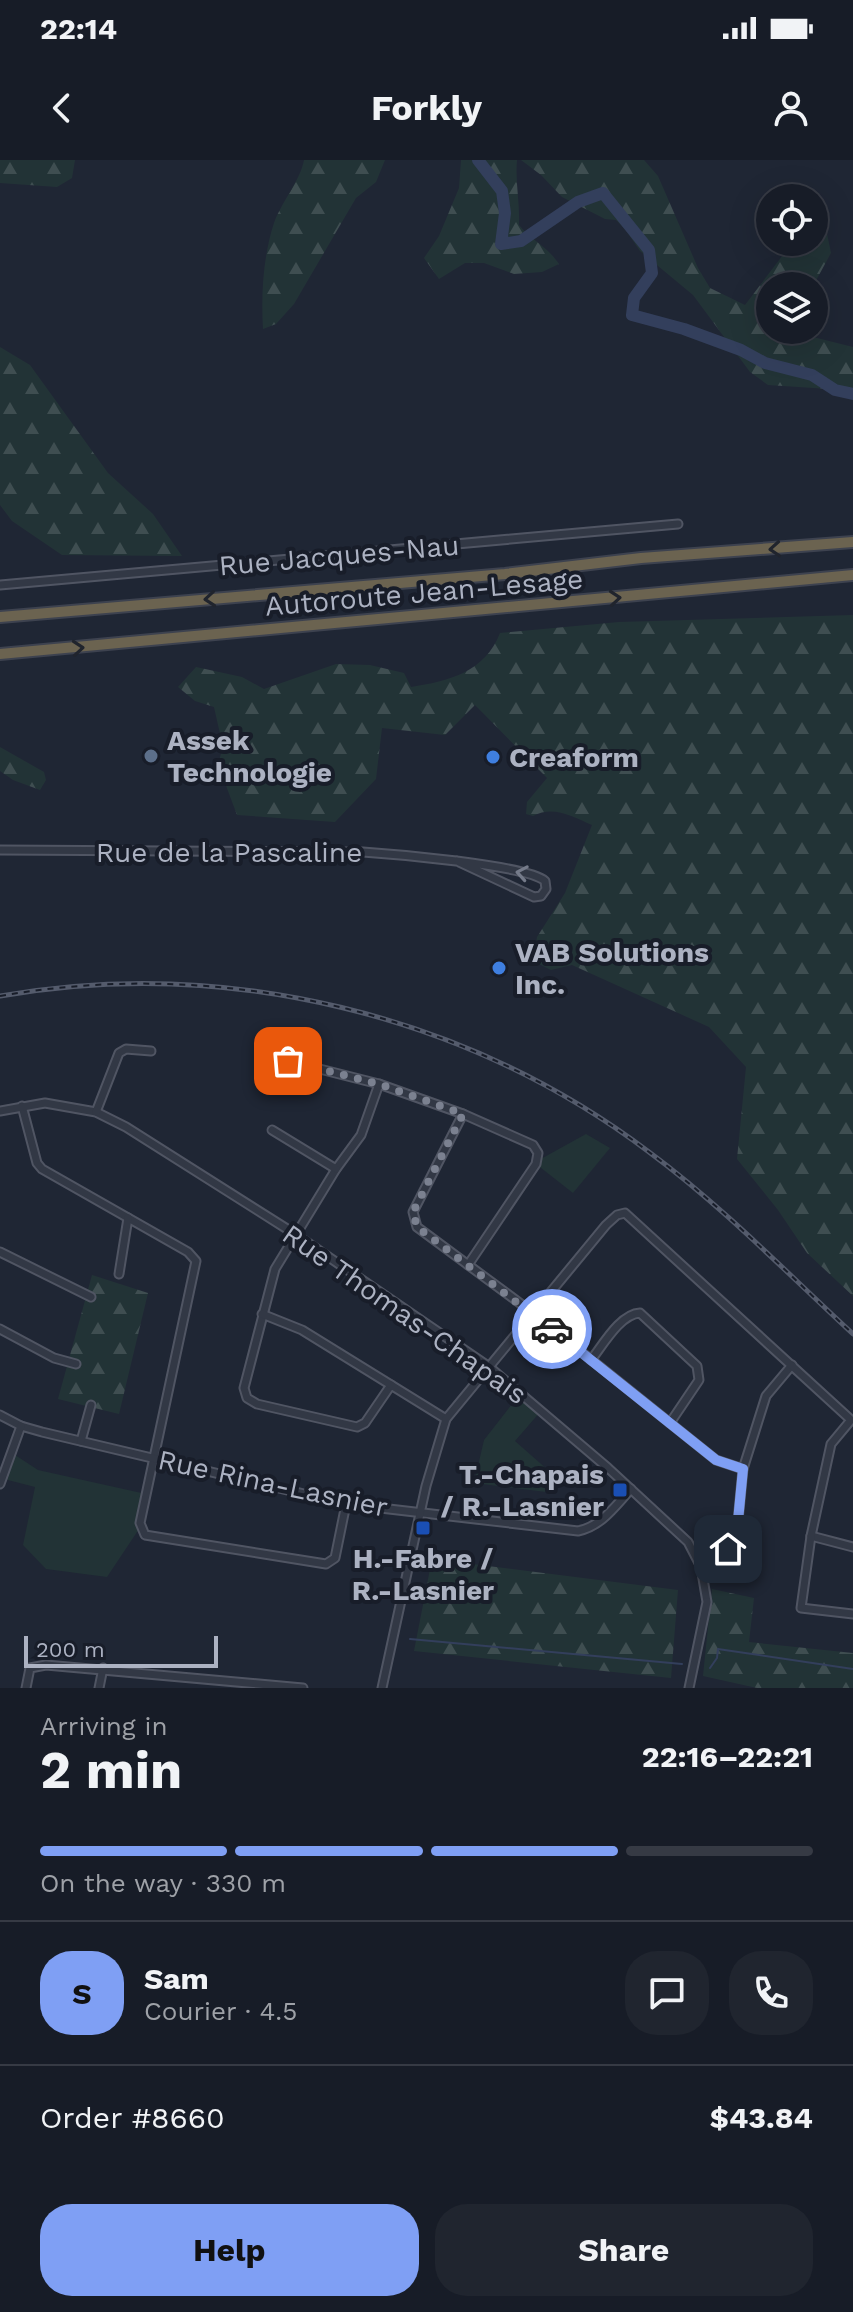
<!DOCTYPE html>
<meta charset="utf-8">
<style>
:root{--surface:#171c27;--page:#20252f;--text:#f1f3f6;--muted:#9ea1a7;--line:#363a44;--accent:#7f9ff4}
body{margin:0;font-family:"Work Sans",sans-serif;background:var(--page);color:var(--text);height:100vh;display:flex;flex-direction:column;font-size:30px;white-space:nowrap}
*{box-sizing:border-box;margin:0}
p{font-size:26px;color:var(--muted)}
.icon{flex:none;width:44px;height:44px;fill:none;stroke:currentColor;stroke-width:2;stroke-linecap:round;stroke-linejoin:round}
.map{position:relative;height:1528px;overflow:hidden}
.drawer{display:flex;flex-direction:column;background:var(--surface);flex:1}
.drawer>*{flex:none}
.controls{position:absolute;left:756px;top:24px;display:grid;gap:16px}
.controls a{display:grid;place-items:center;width:72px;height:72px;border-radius:50%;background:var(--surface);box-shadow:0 8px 32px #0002,0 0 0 2px var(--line);font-size:40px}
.scale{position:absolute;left:24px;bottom:20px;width:194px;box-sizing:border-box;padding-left:8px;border:4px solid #acb2c2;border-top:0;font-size:22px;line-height:28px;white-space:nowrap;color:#acb2c2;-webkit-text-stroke:6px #181d29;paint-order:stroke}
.pin{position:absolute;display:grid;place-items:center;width:68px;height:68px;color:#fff;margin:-34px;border-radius:16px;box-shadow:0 4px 12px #0006}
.courier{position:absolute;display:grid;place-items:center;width:80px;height:80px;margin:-40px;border:6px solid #7f9ff4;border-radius:50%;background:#fff;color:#222;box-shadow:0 2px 10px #0007}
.overview em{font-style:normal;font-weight:700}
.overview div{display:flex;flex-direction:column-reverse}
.overview{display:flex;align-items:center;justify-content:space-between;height:136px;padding:0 40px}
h1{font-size:52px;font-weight:700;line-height:60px}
.bar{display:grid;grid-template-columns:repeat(4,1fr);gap:12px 8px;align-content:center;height:96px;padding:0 40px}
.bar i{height:10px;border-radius:6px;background:var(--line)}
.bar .on{background:var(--accent)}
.bar p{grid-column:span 4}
.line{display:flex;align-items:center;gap:20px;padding:0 40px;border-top:2px solid var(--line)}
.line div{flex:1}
.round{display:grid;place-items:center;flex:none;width:84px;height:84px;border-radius:32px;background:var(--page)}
.cta{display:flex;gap:16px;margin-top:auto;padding:16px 40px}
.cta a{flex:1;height:92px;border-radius:32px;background:var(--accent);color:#111;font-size:32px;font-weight:700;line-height:92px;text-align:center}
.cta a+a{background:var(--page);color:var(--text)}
.status{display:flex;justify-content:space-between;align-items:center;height:56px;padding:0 40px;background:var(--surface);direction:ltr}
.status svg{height:22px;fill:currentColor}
header{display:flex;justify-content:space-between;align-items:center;height:104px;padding:0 40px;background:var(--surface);font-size:36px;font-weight:700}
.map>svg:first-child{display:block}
</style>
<div class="status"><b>22:14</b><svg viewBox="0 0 49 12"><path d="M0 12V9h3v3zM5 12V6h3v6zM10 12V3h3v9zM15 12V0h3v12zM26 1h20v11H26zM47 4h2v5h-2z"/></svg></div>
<header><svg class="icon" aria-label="back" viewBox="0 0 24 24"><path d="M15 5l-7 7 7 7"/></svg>Forkly<svg class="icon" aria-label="person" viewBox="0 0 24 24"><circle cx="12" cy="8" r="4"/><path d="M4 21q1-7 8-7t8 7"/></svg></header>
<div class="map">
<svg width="853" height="1528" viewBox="0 0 853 1528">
<defs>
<pattern id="forest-firs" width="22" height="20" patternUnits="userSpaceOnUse" patternTransform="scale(2)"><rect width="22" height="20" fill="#223336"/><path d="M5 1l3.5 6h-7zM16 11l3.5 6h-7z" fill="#3f4e51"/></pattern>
</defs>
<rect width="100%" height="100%" fill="#1f2634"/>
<g fill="#223336">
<polygon points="586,974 610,988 573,1033 536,1004 539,1000"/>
<polygon points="520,1234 541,1251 515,1281 557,1318 554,1333 474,1323 484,1280"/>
<polygon points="12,1293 38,1310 146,1334 142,1370 137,1372 107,1417 46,1409 23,1385 35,1327 4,1319"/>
</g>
<g fill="url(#forest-firs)">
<polygon points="0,0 75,0 72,18 57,27 0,23"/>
<path d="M 304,0 L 385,0 L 376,22 L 356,38 L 294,144 L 276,164 L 263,169 C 261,134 263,97 274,63 C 281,43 301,19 304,0 Z"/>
<path d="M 461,0 L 517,0 C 515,22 520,43 519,65 C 532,81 547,86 559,104 L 542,112 L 514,114 L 484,103 L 465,103 L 439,119 L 424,98 L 439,76 L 459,28 Z"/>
<polygon points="521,0 644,0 658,16 698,108 710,128 745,145 789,87 795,82 814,82 814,66 825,64 831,93 813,126 770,126 770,170 795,170 797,173 853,187 853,240 829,229 768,225 750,212 693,135 640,91 625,69 616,60 605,59 562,37 541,15"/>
<polygon points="0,187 30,205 108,313 153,354 182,396 62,395 12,361 0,345"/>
<path d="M 853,455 L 853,1136 L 807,1093 L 778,1050 L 737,999 L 746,907 L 709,867 L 572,805 L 551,810 L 533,801 L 537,777 L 565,733 L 592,665 C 572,656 553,645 533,656 L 526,654 L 527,642 L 547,618 L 475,545 L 445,575 L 382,568 L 376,619 L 335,662 L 237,655 L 218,604 L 223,587 L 214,547 L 195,541 L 178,527 L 196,507 L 242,517 L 264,529 L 336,504 L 370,505 L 404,513 L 411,527 C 449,521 485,512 500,473 L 619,462 Z"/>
<polygon points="0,587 44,612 46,620 40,630 13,620 0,611"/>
<polygon points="92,1115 148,1133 119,1254 58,1239"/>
<polygon points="432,1399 678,1430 671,1518 414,1491"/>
<polygon points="712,1429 754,1438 749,1482 853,1493 853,1528 757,1528 703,1516"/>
</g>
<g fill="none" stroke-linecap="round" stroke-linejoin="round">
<g stroke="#333f5c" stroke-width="2">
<polyline points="410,1479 682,1504"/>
<polyline points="710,1508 717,1498 718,1489 853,1509"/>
</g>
<polyline stroke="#333f5c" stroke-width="12" points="478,0 502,31 505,53 501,84 521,81 578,42 603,33 649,90 652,113 634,138 632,155 684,169 741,190 765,203 812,215 835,230 853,234"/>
<g stroke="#505563" stroke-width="11">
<g id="minor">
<polyline points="0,425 678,364"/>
<path d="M 0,690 L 363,692 C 393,694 527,705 545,721 L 546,729 L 541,736 L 534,737 L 457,701"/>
<polyline points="288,901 379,924 463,954 533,985 538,993 536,1004 468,1105"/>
<polyline points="379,924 361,975 336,1009 275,1109 244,1228 247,1238 257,1244 357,1267 365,1263 391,1225"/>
<polyline points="22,946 37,1003 42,1009 188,1092 196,1101 140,1363 145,1375 326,1404 335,1398 346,1344"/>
<polyline points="0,951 45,943 96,952 126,967 295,1074 488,1206 608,1308 688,1382 701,1407 707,1442 689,1528"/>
<polyline points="96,952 119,893 126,889 151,891"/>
<polyline points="463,954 413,1052 417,1067 533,1153 716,1300 743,1309"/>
<polyline points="272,970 336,1009"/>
<polyline points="0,1092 91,1137"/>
<polyline points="119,1114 128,1058"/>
<polyline points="262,1154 302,1170 446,1259"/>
<polyline points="0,1169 54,1198 76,1204"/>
<path d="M 591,1200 C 603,1185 620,1154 640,1153 L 697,1206 L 699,1220 L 670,1263"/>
<path d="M 0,1255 L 21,1266 L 42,1272 L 346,1344 L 578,1371 C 602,1366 615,1346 631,1329"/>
<polyline points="81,1281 91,1245"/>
<polyline points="0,1324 21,1266"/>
<polyline points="811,1376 853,1387"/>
<polyline points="699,1402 728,1389 738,1361 743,1309 766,1236 792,1205"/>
<polyline points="26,1528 30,1508 46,1505 303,1528"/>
<polyline points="99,1528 103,1508"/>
<polyline points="382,1528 426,1326 446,1259 606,1065 617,1055 625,1053 851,1260 831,1284 811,1376 801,1448 853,1454"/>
</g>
</g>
<g stroke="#3d424f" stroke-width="14">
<g id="highway">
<polyline points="0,457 505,414 641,398 853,382"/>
<polyline points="0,494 853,415"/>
</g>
</g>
<use href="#minor" stroke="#323845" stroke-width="7"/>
<use href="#highway" stroke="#6b6350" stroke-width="10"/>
<g stroke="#545b6c" stroke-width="5">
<path id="rail" d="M 0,836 C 226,796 466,854 649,992 C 722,1046 786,1112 853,1174"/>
</g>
<use href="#rail" stroke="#181d29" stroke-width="2" stroke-dasharray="6" stroke-linecap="butt"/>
</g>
<defs><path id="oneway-chevron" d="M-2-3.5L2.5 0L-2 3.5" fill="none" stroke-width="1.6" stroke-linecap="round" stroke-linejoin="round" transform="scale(2)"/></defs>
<g stroke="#20242d">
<use href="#oneway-chevron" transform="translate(775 389) rotate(176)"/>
<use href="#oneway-chevron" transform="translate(615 438) rotate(-5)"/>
<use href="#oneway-chevron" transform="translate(210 439) rotate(175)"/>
<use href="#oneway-chevron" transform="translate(78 488) rotate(-5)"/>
</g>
<use stroke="#757b8a" href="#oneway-chevron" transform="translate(522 713) rotate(-170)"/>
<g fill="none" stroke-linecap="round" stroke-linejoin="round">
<polyline stroke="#7b8190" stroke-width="8" stroke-dasharray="0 14.4" points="288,901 379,924 463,954 413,1052 417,1067 552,1169"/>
<polyline stroke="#7f9ff4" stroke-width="10" points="552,1169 716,1300 743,1309 738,1361 728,1389"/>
</g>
<circle fill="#5c6f8a" stroke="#181d29" stroke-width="3" cx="151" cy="596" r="8"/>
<g fill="#3f7fe0" stroke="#181d29" stroke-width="3">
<circle cx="493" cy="597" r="8"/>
<circle cx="499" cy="808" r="8"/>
</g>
<g fill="#1a4fb4" stroke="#181d29" stroke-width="3">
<rect x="612" y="1322" width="16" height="16" rx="4"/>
<rect x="415" y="1360" width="16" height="16" rx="4"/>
</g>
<g text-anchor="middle" stroke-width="8" stroke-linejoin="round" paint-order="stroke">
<g font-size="28" fill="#acb2c2" stroke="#181d29">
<text transform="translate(339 395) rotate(-5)" y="10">Rue Jacques-Nau</text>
<text transform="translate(424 432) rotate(-5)" y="10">Autoroute Jean-Lesage</text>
<text x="229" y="702">Rue de la Pascaline</text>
<text transform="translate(405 1154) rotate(35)" y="10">Rue Thomas-Chapais</text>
<text transform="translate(273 1323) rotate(12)" y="10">Rue Rina-Lasnier</text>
</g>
<g font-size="28" font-weight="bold" fill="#acb2c2" stroke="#181d29" text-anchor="start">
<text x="167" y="590">Assek<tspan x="167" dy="32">Technologie</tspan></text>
<text x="509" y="607">Creaform</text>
<text x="515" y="802">VAB Solutions<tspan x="515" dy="32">Inc.</tspan></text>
<text x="604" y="1324" text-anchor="end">T.-Chapais<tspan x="604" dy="32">/ R.-Lasnier</tspan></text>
<text x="423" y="1408" text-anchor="middle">H.-Fabre /<tspan x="423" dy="32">R.-Lasnier</tspan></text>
</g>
</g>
</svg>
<div class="controls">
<a><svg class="icon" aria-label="locate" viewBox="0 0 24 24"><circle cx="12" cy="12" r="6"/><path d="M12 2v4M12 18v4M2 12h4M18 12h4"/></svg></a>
<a><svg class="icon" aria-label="layers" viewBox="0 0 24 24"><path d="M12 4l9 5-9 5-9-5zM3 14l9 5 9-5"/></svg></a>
</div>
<div class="scale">200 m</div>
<div class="pin" style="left:288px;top:901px;background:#ea580c"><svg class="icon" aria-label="bag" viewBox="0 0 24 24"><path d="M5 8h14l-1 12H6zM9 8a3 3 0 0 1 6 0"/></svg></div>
<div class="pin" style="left:728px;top:1389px;background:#1f2937"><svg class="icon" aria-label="home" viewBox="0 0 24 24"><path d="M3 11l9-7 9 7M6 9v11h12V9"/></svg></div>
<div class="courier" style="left:552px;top:1169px"><svg class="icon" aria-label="car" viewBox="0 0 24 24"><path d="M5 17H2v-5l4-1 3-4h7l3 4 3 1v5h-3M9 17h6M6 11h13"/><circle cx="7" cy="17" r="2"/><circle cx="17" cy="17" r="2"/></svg></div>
</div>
<section class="drawer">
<div class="overview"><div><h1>2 min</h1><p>Arriving in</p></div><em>22:16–22:21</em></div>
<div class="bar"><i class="on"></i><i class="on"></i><i class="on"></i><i></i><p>On the way · 330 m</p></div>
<div class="line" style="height:144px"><b class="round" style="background:var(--accent);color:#111">S</b><div><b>Sam</b><p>Courier · 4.5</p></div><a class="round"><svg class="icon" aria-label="chat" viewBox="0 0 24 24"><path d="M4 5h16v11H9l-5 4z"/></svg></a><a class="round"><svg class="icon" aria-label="phone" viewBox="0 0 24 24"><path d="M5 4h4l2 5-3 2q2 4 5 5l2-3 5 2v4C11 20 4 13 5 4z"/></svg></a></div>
<div class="line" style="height:104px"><div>Order #8660</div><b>$43.84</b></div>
<div class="cta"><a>Help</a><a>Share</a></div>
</section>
